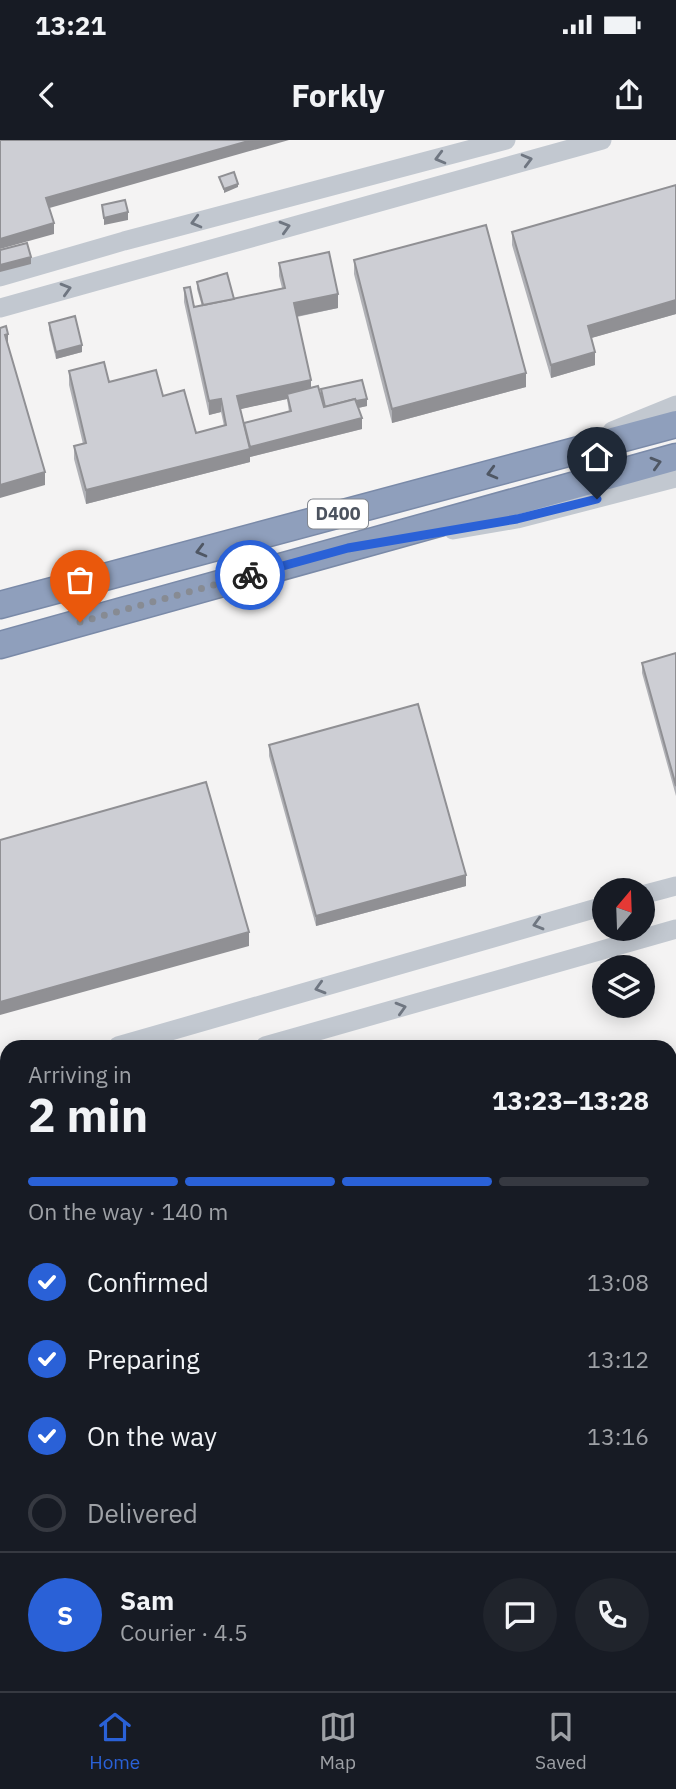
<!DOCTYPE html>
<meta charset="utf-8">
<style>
:root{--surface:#171b24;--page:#20242c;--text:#f1f3f6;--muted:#9ea1a6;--line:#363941;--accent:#2a61d7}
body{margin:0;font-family:"IBM Plex Sans",sans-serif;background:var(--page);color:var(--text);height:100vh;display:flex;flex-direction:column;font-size:26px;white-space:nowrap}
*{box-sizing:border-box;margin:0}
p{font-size:23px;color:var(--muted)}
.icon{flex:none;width:38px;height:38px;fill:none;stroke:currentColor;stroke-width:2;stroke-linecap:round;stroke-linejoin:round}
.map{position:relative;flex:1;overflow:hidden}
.sheet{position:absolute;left:0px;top:900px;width:677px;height:653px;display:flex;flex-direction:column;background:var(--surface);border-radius:21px 21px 0 0;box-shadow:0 4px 18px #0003}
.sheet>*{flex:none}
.needle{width:46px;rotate:19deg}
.tools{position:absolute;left:592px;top:738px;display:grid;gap:14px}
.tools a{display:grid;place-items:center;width:63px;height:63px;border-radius:50%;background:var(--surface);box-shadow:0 4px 18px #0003;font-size:35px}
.pin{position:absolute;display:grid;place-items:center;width:60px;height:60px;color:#fff;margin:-72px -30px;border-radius:50% 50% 50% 0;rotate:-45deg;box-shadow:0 0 7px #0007}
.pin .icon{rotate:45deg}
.courier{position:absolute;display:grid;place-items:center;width:70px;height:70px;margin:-35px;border:5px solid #2a61d7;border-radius:50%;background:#fff;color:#222;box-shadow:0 2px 9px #0007}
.headline em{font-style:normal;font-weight:800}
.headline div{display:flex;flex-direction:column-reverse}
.headline{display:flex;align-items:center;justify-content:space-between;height:119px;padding:0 28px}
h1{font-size:46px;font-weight:800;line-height:52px}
.bar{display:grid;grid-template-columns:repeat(4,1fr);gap:10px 7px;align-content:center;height:84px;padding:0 28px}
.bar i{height:9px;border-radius:5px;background:var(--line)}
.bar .current{background:var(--accent)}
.bar p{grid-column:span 4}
.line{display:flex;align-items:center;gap:18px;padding:0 28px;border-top:2px solid var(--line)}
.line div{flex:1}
.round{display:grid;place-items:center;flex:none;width:74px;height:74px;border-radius:37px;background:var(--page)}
ol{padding:0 28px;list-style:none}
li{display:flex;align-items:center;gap:21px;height:77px}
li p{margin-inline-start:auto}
li .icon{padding:7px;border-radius:50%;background:var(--accent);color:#fff;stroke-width:4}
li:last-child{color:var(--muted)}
li i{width:38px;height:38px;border:4px solid var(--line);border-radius:50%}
.status{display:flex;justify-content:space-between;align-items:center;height:49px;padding:0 35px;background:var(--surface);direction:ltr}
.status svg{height:19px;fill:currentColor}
header{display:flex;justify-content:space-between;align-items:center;height:91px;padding:0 28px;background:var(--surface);font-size:32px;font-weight:800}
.menu{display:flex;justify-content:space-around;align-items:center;height:98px;border-top:2px solid var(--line);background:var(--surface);font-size:19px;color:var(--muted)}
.menu a{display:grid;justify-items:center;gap:4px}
.menu .current{color:var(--accent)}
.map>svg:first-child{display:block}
</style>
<div class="status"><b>13:21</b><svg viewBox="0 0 49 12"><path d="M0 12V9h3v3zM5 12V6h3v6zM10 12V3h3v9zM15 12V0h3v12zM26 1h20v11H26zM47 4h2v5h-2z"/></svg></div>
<header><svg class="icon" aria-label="back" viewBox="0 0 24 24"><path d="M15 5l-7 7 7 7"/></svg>Forkly<svg class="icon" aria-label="share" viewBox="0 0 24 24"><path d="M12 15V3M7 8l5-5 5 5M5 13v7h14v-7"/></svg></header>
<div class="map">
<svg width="676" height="1551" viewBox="0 0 676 1551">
<rect width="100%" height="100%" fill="#f4f3f3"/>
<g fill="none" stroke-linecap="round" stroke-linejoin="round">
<g stroke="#7a8aa8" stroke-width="29">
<g id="highway">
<polyline points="0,465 676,284"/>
<polyline points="0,505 676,317"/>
</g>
</g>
<g stroke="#c2c8d0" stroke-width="19">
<polyline points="0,137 124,101 506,0"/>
<polyline points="0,168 602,0"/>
<polyline points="612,291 676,265"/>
<polyline points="453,390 517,379 676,338"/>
<polyline points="642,755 676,746"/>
<polyline points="118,906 604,766"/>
<polyline points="265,906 676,789"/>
<polyline points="0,941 7,939"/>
<polyline points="0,976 7,974"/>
<polyline points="670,1358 676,1357"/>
<polyline points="670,1399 676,1397"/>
<polyline points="532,1545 533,1551"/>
<polyline points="2,1551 22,1545"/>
<polyline points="145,1551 164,1545"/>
</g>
<use href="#highway" stroke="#8f9fbc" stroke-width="26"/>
</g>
<g fill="#b0b1b6" fill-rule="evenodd">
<polygon points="676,45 676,174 591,198 595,225 551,238 512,105 512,92"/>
<polygon points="354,120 526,247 392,283 354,134"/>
<path d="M 279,123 L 338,168 L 297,177 L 311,247 L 321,256 L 321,249 L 367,266 L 358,268 L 362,289 L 250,317 L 250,322 L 86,364 L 74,319 L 74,306 L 83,304 L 69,245 L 69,231 L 163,256 L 196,293 L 224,286 L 221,272 L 209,275 L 184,162 L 184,148 L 194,167 L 202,166 L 197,149 L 197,142 L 234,159 L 282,148 L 279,136 ZM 287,259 L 289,272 L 244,285 L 240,269 Z"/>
<polygon points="49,183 82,212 56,219 49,190"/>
<polygon points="676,513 676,656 642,533 642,523"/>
<polygon points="269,605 466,746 316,786 269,616"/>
</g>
<g fill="#909094">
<polygon points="252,0 289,0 46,69 46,58"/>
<polygon points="238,44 238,47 224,53 224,49"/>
<polygon points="128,72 128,80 104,85 104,78"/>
<polygon points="54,83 54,94 0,109 0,99"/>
<polygon points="31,117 31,124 0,132 0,125"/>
<polygon points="338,154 338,168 294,177 294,163"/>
<polygon points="676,160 676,174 588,199 588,186"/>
<polygon points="8,194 8,208 5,195"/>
<polygon points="82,205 82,212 56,219 56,212"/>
<polygon points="595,212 595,225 551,238 551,225"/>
<polygon points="526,233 526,247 392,283 392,269"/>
<polygon points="311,240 311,254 287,254 287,259 237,270 237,256"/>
<polygon points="221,259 221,272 209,275 209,261"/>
<polygon points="367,259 367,266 326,275 326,268"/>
<polygon points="362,278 362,289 250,317 250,322 86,364 86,350"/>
<polygon points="45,332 45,345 0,358 0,345"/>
<polygon points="466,735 466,746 316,786 316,776"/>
<polygon points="249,792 249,806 0,875 0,862"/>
<polygon points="676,1290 676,1303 670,1305 670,1291"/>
<polygon points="7,1426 7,1440 0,1442 0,1428"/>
</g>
<g fill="#cdced4" stroke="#909094" stroke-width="2">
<polygon points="0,0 252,0 46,58 54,83 0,99"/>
<polygon points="234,32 238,44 224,49 219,37"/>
<polygon points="676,45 676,160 588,186 595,212 551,225 512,92"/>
<polygon points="125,60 128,72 104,78 102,65"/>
<polygon points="486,85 526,233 392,269 354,120"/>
<polygon points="27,103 31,117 0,125 0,110"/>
<polygon points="329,112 338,154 294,163 311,240 237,256 250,309 86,350 74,306 86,303 69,231 104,222 109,242 156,230 163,256 184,250 196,293 226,285 221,259 209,261 184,148 190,147 194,167 285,148 279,123"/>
<polygon points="227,133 234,159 203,165 197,142"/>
<polygon points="75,176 82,205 56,212 49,183"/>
<polygon points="6,186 8,194 5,195 45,332 0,345 0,188"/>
<polygon points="362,240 367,259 356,261 355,259 325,267 321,249"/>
<polygon points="318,246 324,267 355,259 362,278 250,307 244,283 291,271 287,254"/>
<polygon points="676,513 676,646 642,523"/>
<polygon points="418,564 466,735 316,776 269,605"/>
<polygon points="206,642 249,792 0,862 0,700"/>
<polygon points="676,1063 676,1290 670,1291 670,1065"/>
<polygon points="5,1274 7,1281 7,1426 0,1428 0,1275"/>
<polygon points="676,1494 676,1551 597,1551 595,1545 670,1545 670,1496"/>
</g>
<defs><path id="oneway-chevron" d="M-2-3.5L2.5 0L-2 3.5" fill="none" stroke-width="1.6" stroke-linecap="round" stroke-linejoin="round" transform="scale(1.75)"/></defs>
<g stroke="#6f7681">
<use href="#oneway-chevron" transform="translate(440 18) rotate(165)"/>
<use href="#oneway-chevron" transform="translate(527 20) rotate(-15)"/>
<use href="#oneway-chevron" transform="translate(196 82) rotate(165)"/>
<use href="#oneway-chevron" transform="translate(285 87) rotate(-16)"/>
<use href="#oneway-chevron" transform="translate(66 149) rotate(-16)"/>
<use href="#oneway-chevron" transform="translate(538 784) rotate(164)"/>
<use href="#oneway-chevron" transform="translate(320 848) rotate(164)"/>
<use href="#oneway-chevron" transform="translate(401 868) rotate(-16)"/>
</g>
<g stroke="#4f5764">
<use href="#oneway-chevron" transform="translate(656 323) rotate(-16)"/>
<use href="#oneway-chevron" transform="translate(492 333) rotate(165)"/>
<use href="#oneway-chevron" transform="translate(201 411) rotate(165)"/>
</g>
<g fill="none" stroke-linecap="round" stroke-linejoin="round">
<polyline stroke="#878b93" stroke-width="7" stroke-dasharray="0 12.6" points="80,482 250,435"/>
<polyline stroke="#2a61d7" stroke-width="9" points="250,435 348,408 517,379 597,359"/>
</g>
<g text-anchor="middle" stroke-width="6" stroke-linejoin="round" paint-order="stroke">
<rect fill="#fff" stroke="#82878f" stroke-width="2" x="308" y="359.5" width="60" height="29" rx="5"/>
<g font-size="18" font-weight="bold" fill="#4c535f">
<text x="338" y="380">D400</text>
</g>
</g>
</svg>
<div class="tools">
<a><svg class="needle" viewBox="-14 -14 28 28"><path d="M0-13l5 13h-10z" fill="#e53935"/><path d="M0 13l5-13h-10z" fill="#9ea1a6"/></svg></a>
<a><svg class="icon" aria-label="layers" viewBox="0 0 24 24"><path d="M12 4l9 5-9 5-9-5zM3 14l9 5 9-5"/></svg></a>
</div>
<div class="pin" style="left:80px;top:482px;background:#ea580c"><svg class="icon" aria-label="bag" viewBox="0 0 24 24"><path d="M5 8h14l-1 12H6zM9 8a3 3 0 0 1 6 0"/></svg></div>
<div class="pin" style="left:597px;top:359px;background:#1f2937"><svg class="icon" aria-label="home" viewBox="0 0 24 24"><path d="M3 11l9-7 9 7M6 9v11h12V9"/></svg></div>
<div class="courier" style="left:250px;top:435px"><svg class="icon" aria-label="bike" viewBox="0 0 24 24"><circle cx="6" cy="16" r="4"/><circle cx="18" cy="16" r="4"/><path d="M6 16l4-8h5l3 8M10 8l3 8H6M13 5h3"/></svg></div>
<section class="sheet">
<div class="headline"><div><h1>2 min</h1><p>Arriving in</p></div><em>13:23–13:28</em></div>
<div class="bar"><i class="current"></i><i class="current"></i><i class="current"></i><i></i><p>On the way · 140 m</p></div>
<ol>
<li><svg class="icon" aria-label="check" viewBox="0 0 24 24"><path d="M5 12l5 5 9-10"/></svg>Confirmed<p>13:08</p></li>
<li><svg class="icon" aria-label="check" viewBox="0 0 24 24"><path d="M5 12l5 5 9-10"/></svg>Preparing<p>13:12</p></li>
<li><svg class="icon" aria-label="check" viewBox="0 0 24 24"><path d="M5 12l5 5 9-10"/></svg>On the way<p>13:16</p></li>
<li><i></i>Delivered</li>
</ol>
<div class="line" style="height:126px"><b class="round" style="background:var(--accent);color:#fff">S</b><div><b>Sam</b><p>Courier · 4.5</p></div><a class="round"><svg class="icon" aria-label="chat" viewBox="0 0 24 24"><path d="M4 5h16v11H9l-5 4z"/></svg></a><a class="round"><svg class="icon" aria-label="phone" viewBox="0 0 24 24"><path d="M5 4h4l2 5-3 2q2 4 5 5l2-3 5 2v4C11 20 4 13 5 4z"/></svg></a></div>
</section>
</div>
<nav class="menu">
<a class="current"><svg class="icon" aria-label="home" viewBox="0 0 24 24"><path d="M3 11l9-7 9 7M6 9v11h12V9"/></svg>Home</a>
<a><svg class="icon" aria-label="map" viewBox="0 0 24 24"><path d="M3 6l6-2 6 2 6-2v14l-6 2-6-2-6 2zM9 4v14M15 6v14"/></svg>Map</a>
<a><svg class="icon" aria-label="saved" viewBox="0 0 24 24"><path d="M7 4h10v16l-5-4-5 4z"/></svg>Saved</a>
</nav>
